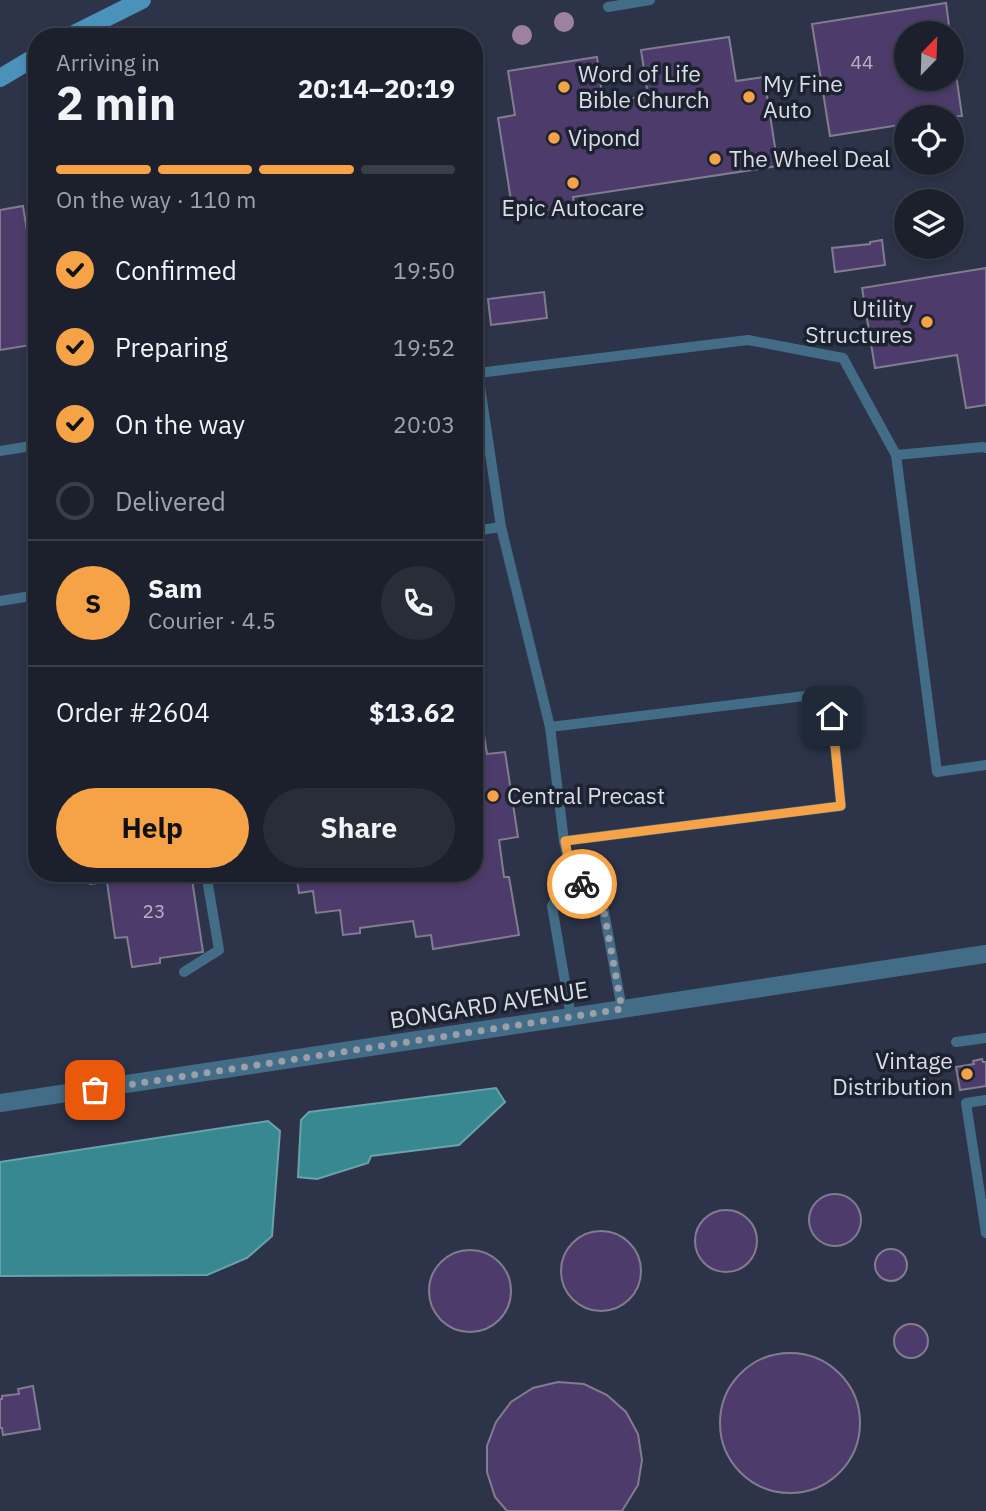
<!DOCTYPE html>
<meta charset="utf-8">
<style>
:root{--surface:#1c202c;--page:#292d38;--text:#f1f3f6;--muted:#a0a3a9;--line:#3a3e48;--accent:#f6a247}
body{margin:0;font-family:"IBM Plex Sans",sans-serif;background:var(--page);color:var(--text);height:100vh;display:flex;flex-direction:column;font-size:26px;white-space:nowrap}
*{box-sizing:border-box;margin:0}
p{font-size:23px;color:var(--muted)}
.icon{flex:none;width:38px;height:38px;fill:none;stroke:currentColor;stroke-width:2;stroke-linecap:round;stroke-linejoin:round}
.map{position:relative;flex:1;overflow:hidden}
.details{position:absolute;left:28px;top:28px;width:455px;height:854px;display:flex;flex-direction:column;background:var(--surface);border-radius:28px;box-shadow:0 4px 10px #0003,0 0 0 2px var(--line)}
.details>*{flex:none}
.needle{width:46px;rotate:23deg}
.tools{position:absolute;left:894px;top:21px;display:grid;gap:14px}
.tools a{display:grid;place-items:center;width:70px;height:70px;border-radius:50%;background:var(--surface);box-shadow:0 4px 10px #0003,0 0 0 2px var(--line);font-size:35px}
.pin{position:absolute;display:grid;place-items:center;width:60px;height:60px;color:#fff;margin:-30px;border-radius:14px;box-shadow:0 4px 10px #0006}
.courier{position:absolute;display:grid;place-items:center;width:70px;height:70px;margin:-35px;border:5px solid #f6a247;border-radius:50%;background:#fff;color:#222;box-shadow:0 2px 9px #0007}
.summary em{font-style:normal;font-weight:800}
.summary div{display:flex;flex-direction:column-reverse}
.summary{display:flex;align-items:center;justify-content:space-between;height:119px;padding:0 28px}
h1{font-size:46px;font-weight:800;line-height:52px}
.bar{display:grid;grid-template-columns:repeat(4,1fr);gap:10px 7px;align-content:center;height:84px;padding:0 28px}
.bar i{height:9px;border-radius:5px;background:var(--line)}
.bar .active{background:var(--accent)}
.bar p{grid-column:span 4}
.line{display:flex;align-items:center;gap:18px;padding:0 28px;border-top:2px solid var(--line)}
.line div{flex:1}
.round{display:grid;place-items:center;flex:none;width:74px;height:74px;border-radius:37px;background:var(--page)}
ol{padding:0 28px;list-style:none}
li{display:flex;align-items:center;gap:21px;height:77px}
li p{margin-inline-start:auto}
li .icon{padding:7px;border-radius:50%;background:var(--accent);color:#111;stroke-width:4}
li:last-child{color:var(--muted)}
li i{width:38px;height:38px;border:4px solid var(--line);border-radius:50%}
.action{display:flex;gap:14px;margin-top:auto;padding:14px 28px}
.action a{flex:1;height:80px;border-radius:42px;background:var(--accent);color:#111;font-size:28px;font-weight:800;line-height:80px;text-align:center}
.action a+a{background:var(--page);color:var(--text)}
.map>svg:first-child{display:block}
</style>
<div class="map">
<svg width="986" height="1511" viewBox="0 0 986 1511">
<rect width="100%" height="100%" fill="#262b3a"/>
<path fill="#2d3449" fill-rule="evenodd" d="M 0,0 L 986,0 L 986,1511 L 0,1511 ZM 906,33 L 952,33 L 952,79 L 906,79 ZM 37,37 L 474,37 L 474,873 L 37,873 ZM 906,117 L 952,117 L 952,163 L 906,163 ZM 906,201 L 952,201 L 952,247 L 906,247 Z"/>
<g fill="#378891" stroke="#68a2ab" stroke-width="2">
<polygon points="496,1088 505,1102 459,1145 371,1156 368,1163 317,1179 298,1177 301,1120 309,1112"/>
<polygon points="268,1121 280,1131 272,1236 247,1258 207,1275 0,1276 0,1162"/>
</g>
<g fill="#4d3c6b" stroke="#817c8e" stroke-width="2">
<polygon points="946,3 950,33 906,33 906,79 952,79 952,46 962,116 906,117 906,124 830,136 812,24"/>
<polygon points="729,37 736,81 764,77 778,166 573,197 576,212 521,218 519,206 512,207 498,118 515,115 508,71 597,57 603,102 648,96 641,50"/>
<polygon points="23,206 37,293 37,344 0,350 0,210"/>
<polygon points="882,240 885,265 835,272 832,248 870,244 870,242"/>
<polygon points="986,268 986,405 966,408 957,355 875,368 862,288"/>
<polygon points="544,292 547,318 491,325 488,299"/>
<polygon points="479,615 483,642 474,643 474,616"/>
<polygon points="474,671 487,754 505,752 518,837 499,840 504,877 509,877 519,935 433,949 431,935 416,937 413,921 360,928 360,933 343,935 340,910 316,913 313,891 299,893 296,873 474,873"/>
<polygon points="89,873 191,873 203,952 160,958 160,963 132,967 127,937 115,938 107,882 90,884"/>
<polygon points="236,873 281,873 237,880"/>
<polygon points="982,1059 983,1062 986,1062 986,1086 960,1090 956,1067 974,1064 973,1061"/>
<circle cx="835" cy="1220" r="26"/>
<circle cx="726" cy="1241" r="31"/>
<circle cx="601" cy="1271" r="40"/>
<circle cx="891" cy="1265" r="16"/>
<circle cx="470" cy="1291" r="41"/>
<circle cx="911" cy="1341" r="17"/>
<circle cx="790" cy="1423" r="70"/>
<polygon points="558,1382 584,1384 607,1395 626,1412 638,1434 642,1460 638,1485 622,1511 507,1511 495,1497 487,1472 487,1446 496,1422 511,1402 533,1388"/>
<polygon points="33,1386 40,1429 3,1435 2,1428 0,1428 0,1399 2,1399 2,1396 19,1394 18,1389"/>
</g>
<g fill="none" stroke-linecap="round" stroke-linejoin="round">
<g stroke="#436d87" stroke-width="10">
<polyline points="608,7 650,0"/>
<polyline points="986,448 983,447 896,455 937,772 986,765"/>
<polyline points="0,451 37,445"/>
<polyline points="474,531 501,527"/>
<polyline points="0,601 37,595"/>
<polyline points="550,727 830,693 841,806 564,841"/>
<polyline points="184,972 219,950 206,873"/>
<polyline points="622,1009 602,901 572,875 564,841 550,727 501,527 478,373 748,340 843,358 896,455"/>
<polyline points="571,1017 552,906 572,875"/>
<polyline points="956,1042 986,1038"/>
<polyline points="986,1100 966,1103 986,1233"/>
</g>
<polyline stroke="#436d87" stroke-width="18" points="0,1103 986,954"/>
<g stroke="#4b92bb" stroke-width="18">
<polyline points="68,37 142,0"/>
<polyline points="0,78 37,56"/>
</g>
</g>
<g fill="#9d81a2">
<circle cx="564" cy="22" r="10"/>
<circle cx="522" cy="35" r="10"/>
</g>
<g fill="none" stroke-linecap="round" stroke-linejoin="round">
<polyline stroke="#9a9faa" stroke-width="7" stroke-dasharray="0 12.6" points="95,1090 622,1009 602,901 582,884"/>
<polyline stroke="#f6a247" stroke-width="9" points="582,884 572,875 565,841 841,806 832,716"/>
</g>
<g fill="#f6a247" stroke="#1c222f" stroke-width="2.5">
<circle cx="564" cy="87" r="7"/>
<circle cx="749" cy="97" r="7"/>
<circle cx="554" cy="138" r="7"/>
<circle cx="715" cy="159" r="7"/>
<circle cx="573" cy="183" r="7"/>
<circle cx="927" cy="322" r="7"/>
<circle cx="493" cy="796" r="7"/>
<circle cx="967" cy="1074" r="7"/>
</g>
<g text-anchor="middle" stroke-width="7" stroke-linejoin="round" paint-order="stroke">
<g font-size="19" fill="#b6b5c8">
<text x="862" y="69">44</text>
<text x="154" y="918">23</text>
</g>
<g font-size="23" fill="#d9dde7" stroke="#1c222f" text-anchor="start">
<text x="578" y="82">Word of Life<tspan x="578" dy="26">Bible Church</tspan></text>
<text x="763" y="92">My Fine<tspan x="763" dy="26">Auto</tspan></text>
<text x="568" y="146">Vipond</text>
<text x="729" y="167">The Wheel Deal</text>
<text x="573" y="216" text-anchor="middle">Epic Autocare</text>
<text x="913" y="317" text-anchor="end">Utility<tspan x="913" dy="26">Structures</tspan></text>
<text x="507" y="804">Central Precast</text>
<text x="953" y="1069" text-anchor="end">Vintage<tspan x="953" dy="26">Distribution</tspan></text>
</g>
<g font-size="23" fill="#d9dde7" stroke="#1c222f">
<text transform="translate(489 1005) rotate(-9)" y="8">BONGARD AVENUE</text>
</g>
</g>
</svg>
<div class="tools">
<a><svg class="needle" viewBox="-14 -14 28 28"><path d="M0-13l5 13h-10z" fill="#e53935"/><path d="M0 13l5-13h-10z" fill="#a0a3a9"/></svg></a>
<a><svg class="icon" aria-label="locate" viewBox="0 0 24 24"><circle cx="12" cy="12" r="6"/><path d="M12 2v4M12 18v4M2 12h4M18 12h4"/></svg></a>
<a><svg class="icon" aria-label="layers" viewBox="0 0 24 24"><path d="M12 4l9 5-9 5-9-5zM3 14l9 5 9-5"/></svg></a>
</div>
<div class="pin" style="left:95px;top:1090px;background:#ea580c"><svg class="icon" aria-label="bag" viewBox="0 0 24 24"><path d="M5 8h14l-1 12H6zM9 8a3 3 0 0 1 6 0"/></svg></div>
<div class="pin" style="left:832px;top:716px;background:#1f2937"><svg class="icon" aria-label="home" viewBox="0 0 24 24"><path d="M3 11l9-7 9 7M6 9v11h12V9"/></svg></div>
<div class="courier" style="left:582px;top:884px"><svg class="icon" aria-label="bike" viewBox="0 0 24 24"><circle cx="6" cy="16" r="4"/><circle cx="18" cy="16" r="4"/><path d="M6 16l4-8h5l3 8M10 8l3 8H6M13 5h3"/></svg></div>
<section class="details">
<div class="summary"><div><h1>2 min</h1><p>Arriving in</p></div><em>20:14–20:19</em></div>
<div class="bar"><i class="active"></i><i class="active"></i><i class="active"></i><i></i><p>On the way · 110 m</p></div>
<ol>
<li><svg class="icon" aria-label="check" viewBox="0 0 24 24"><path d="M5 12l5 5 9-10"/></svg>Confirmed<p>19:50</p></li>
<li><svg class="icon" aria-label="check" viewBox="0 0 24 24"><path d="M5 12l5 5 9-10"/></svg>Preparing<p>19:52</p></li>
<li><svg class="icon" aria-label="check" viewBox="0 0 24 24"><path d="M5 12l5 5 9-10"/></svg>On the way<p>20:03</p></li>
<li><i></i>Delivered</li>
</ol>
<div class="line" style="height:126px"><b class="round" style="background:var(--accent);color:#111">S</b><div><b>Sam</b><p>Courier · 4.5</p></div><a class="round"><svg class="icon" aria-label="phone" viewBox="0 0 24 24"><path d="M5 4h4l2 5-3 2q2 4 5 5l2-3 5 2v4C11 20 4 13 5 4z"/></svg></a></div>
<div class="line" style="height:91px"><div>Order #2604</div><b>$13.62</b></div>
<div class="action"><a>Help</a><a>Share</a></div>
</section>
</div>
